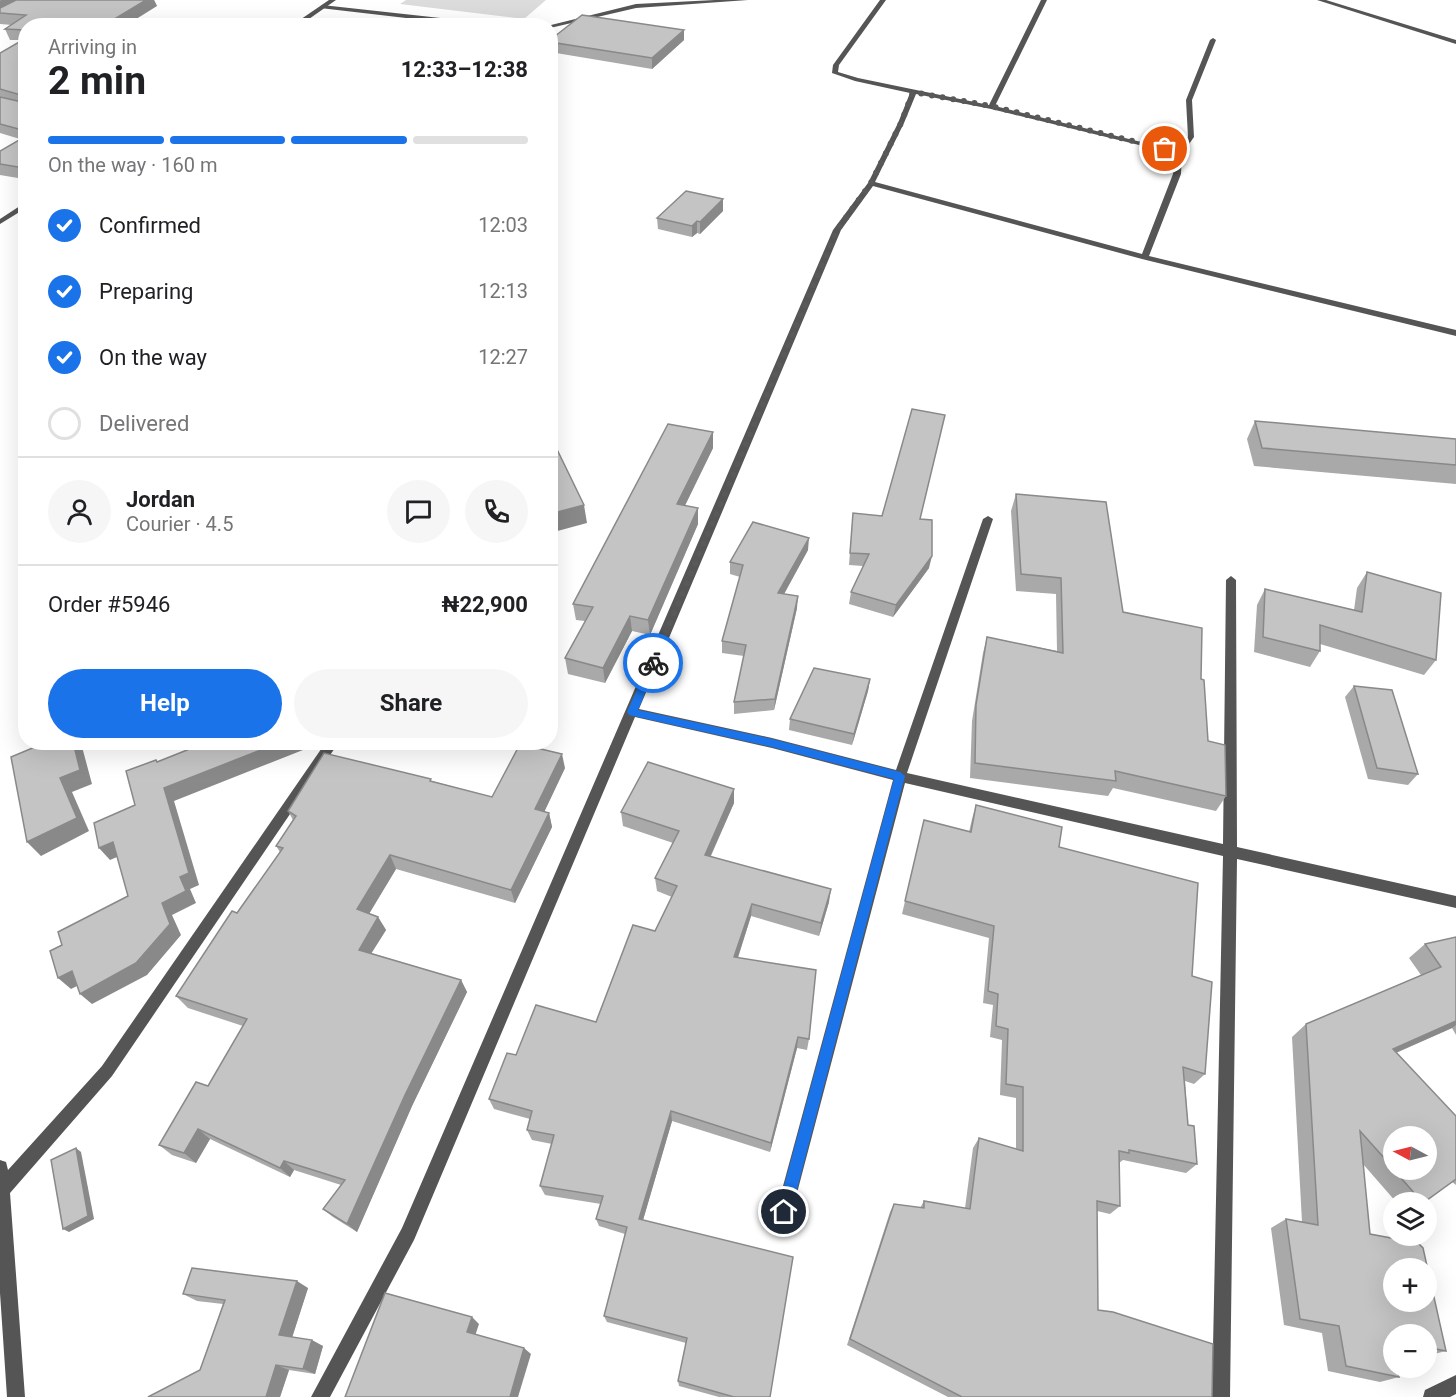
<!DOCTYPE html>
<meta charset="utf-8">
<style>
:root{--surface:#fff;--page:#f6f6f6;--text:#202124;--muted:#757577;--line:#e0e0e0;--accent:#1a73e8}
body{margin:0;font-family:Roboto,sans-serif;background:var(--page);color:var(--text);height:100vh;display:flex;flex-direction:column;font-size:22px;white-space:nowrap}
*{box-sizing:border-box;margin:0}
p{font-size:20px;color:var(--muted)}
.icon{flex:none;width:33px;height:33px;fill:none;stroke:currentColor;stroke-width:2;stroke-linecap:round;stroke-linejoin:round}
.map{position:relative;flex:1;overflow:hidden}
.drawer{position:absolute;left:18px;top:18px;width:540px;height:732px;display:flex;flex-direction:column;background:var(--surface);border-radius:24px;box-shadow:0 6px 24px #0002}
.drawer>*{flex:none}
.needle{width:39px;rotate:277deg}
.tools{position:absolute;left:1383px;top:1126px;display:grid;gap:12px}
.tools a{display:grid;place-items:center;width:54px;height:54px;border-radius:50%;background:var(--surface);box-shadow:0 6px 24px #0002;font-size:30px}
.pin{position:absolute;display:grid;place-items:center;width:51px;height:51px;color:#fff;margin:-26px;border:3px solid #fff;border-radius:50%;box-shadow:0 2px 6px #0007}
.courier{position:absolute;display:grid;place-items:center;width:60px;height:60px;margin:-30px;border:4px solid #1a73e8;border-radius:50%;background:#fff;color:#222;box-shadow:0 2px 8px #0007}
.headline em{font-style:normal;font-weight:700}
.headline div{display:flex;flex-direction:column-reverse}
.headline{display:flex;align-items:center;justify-content:space-between;height:102px;padding:0 30px}
h1{font-size:39px;font-weight:700;line-height:45px}
.bar{display:grid;grid-template-columns:repeat(4,1fr);gap:9px 6px;align-content:center;height:72px;padding:0 30px}
.bar i{height:8px;border-radius:4px;background:var(--line)}
.bar .on{background:var(--accent)}
.bar p{grid-column:span 4}
.line{display:flex;align-items:center;gap:15px;padding:0 30px;border-top:2px solid var(--line)}
.line div{flex:1}
.round{display:grid;place-items:center;flex:none;width:63px;height:63px;border-radius:32px;background:var(--page)}
ol{padding:0 30px;list-style:none}
li{display:flex;align-items:center;gap:18px;height:66px}
li p{margin-inline-start:auto}
li .icon{padding:6px;border-radius:50%;background:var(--accent);color:#fff;stroke-width:4}
li:last-child{color:var(--muted)}
li i{width:33px;height:33px;border:3px solid var(--line);border-radius:50%}
.action{display:flex;gap:12px;margin-top:auto;padding:12px 30px}
.action a{flex:1;height:69px;border-radius:36px;background:var(--accent);color:#fff;font-size:24px;font-weight:700;line-height:69px;text-align:center}
.action a+a{background:var(--page);color:var(--text)}
.map>svg:first-child{display:block}
</style>
<div class="map">
<svg width="1456" height="1397" viewBox="0 0 1456 1397">
<rect width="100%" height="100%" fill="#fff"/>
<polygon fill="#dcdcdc" points="406,0 546,0 524,19 400,4"/>
<g fill="none" stroke-linecap="round" stroke-linejoin="round">
<g fill="#555" fill-rule="evenodd">
<polygon points="1317,0 1326,0 1456,40 1456,44"/>
<polygon points="1213,38 1216,40 1192,100 1194,137 1182,154 1178,154 1177,153 1188,137 1186,100 1210,40"/>
</g>
<g fill="#555" fill-rule="evenodd">
<polygon points="715,0 748,0 636,8 550,28 550,26 547,26 636,4"/>
<path d="M 880,0 L 886,0 L 839,65 L 838,72 L 858,78 L 989,105 L 1041,0 L 1047,0 L 995,106 L 1182,152 L 1181,174 L 1149,256 L 1456,330 L 1456,336 L 1142,259 L 873,186 L 841,230 L 639,709 L 772,738 L 896,770 L 983,519 L 988,516 L 993,519 L 907,773 L 1223,844 L 1226,580 L 1231,576 L 1236,580 L 1237,847 L 1456,896 L 1456,908 L 1237,859 L 1230,1397 L 1212,1397 L 1223,856 L 905,783 L 792,1212 L 790,1218 L 784,1220 L 778,1218 L 776,1212 L 893,780 L 772,748 L 635,717 L 414,1240 L 330,1397 L 311,1397 L 402,1228 L 833,230 L 868,183 L 898,123 L 910,93 L 855,81 L 832,73 L 833,65 ZM 916,94 L 991,109 L 1176,154 L 1173,174 L 1142,254 L 875,182 L 904,123 Z"/>
<polygon points="322,5 495,24 498,26 475,26 320,8"/>
<polygon points="326,742 339,742 112,1076 10,1193 25,1397 7,1397 0,1293 0,1160 6,1162 8,1170 102,1066"/>
<polygon points="1456,1375 1456,1394 1450,1397 1423,1397 1425,1390"/>
</g>
<g fill="#555" fill-rule="evenodd">
<polygon points="329,0 336,0 299,26 291,26"/>
<polygon points="26,202 26,208 0,224 0,219"/>
</g>
</g>
<g fill="#a9a9a9" fill-rule="evenodd">
<polygon points="0,0 154,0 157,6 26,26 26,178 24,179 0,175 0,151 20,139 0,133 0,53 22,40 10,40 5,29 12,25 0,24"/>
<polygon points="550,40 684,40 652,69 550,52"/>
<polygon points="723,199 723,211 700,234 697,233 692,237 658,229 657,218"/>
<polygon points="945,415 920,519 929,568 893,617 849,604 851,592 863,566 849,565 852,525 882,516"/>
<polygon points="1255,421 1456,439 1456,484 1254,466 1247,439"/>
<polygon points="713,432 713,448 685,505 698,524 650,635 632,631 605,683 568,674 565,658 585,621 576,620 573,604"/>
<polygon points="1016,494 1123,612 1201,679 1208,741 1226,796 1216,811 1113,788 1108,796 970,778 972,721 983,653 987,637 1057,651 1056,594 1016,591 1011,511"/>
<polygon points="808,550 784,594 797,608 774,710 734,714 734,702 744,656 722,653 722,641 740,577 730,574 730,562"/>
<polygon points="1367,572 1436,660 1424,675 1320,644 1320,651 1310,667 1254,652 1257,605 1265,589 1354,610 1357,588"/>
<polygon points="870,679 868,691 852,745 789,730 790,719"/>
<polygon points="1354,686 1418,774 1408,785 1368,779 1345,697"/>
<polygon points="565,768 544,812 549,813 552,827 515,903 396,869 369,914 378,917 386,930 371,953 461,980 467,992 412,1106 357,1232 333,1217 323,1209 341,1185 294,1170 290,1177 210,1139 196,1163 172,1155 159,1145 208,1086 243,1026 188,1008 176,996 237,913 280,852 276,846 293,820 288,811 432,781 492,797"/>
<polygon points="734,789 734,803 711,856 829,902 819,936 751,916 738,958 809,1039 807,1050 797,1048 770,1152 672,1121 643,1220 770,1397 719,1397 679,1386 678,1381 686,1343 607,1322 604,1316 625,1234 599,1226 596,1219 601,1204 545,1195 540,1186 552,1144 532,1140 527,1130 530,1119 494,1109 489,1099 516,1055 596,1022 655,931 672,897 657,891 655,878 673,843 623,826 621,812"/>
<polygon points="976,805 1059,847 1192,976 1205,1074 1194,1084 1185,1081 1188,1125 1197,1164 1186,1173 1123,1160 1119,1163 1120,1206 1110,1214 1097,1211 1098,1310 1212,1397 948,1397 847,1345 890,1212 894,1204 920,1208 924,1201 965,1208 973,1148 979,1138 1016,1149 1016,1098 1000,1095 1002,1040 990,1037 993,1005 983,1003 989,938 902,914 924,820 969,832 972,819"/>
<path d="M 1456,937 L 1456,1035 L 1452,1028 L 1396,1053 L 1456,1116 L 1456,1185 L 1452,1182 L 1424,1203 L 1397,1203 L 1363,1164 L 1370,1234 L 1446,1351 L 1426,1356 L 1426,1335 L 1394,1335 L 1394,1368 L 1399,1377 L 1380,1382 L 1328,1371 L 1322,1333 L 1284,1325 L 1271,1228 L 1286,1219 L 1302,1222 L 1292,1037 L 1306,1024 L 1421,975 L 1409,958 L 1425,944 ZM 1394,1137 L 1426,1170 L 1394,1170 Z"/>
<polygon points="308,1288 292,1337 323,1346 315,1374 289,1370 280,1397 148,1397 200,1370 223,1304 197,1301 183,1294"/>
</g>
<g fill="#898989">
<polygon points="1,0 27,0 0,13 0,1"/>
<polygon points="146,0 154,0 157,6 125,26 103,26"/>
<polygon points="684,30 684,40 652,69 652,58"/>
<polygon points="26,163 26,178 24,179 18,167"/>
<polygon points="723,199 723,211 700,234 700,222"/>
<polygon points="697,221 697,233 692,237 692,226"/>
<polygon points="713,432 713,448 678,520 677,504"/>
<polygon points="584,505 587,523 550,533 550,514"/>
<polygon points="698,508 698,524 650,635 648,620"/>
<polygon points="809,538 808,550 778,605 778,593"/>
<polygon points="932,556 929,568 893,617 896,605"/>
<polygon points="798,596 797,608 774,710 775,699"/>
<polygon points="630,616 632,631 605,683 603,668"/>
<polygon points="870,679 868,691 852,745 854,734"/>
<polygon points="73,742 83,742 81,743 92,784 72,792 89,831 41,856 27,842 60,778"/>
<polygon points="281,742 306,742 308,748 174,801 199,885 190,889 196,903 172,915 181,935 147,975 92,1004 80,994 162,903 180,877 164,788"/>
<polygon points="562,754 565,768 539,823 535,809"/>
<polygon points="734,789 734,803 705,868 705,855"/>
<polygon points="549,813 552,827 515,903 511,890"/>
<polygon points="113,842 124,854 110,860 99,848"/>
<polygon points="390,855 396,869 364,922 357,909"/>
<polygon points="831,889 829,902 819,936 821,923"/>
<polygon points="752,904 751,916 734,969 734,957"/>
<polygon points="378,917 386,930 366,962 359,950"/>
<polygon points="72,971 85,982 71,989 58,978"/>
<polygon points="461,980 467,992 412,1106 357,1232 347,1224 405,1095"/>
<polygon points="1456,1021 1456,1025 1452,1028 1377,1061 1393,1049"/>
<polygon points="798,1037 797,1048 770,1152 771,1143"/>
<polygon points="671,1111 672,1121 641,1227 639,1219"/>
<polygon points="198,1129 210,1139 196,1163 184,1153"/>
<polygon points="76,1148 81,1152 94,1219 69,1232 63,1229"/>
<polygon points="284,1161 294,1170 290,1177 280,1168"/>
<polygon points="297,1281 308,1288 291,1341 279,1335"/>
<polygon points="472,1317 479,1324 474,1339 467,1332"/>
<polygon points="312,1340 323,1346 315,1374 303,1369"/>
<polygon points="524,1348 531,1354 518,1397 510,1397"/>
<polygon points="276,1365 289,1370 280,1397 266,1397"/>
</g>
<g fill="#c4c4c4" stroke="#898989" stroke-width="1.5" fill-rule="evenodd">
<polygon points="16,0 146,0 103,26 26,26 26,30 5,29 26,15 0,13 0,8"/>
<polygon points="582,15 684,30 652,58 550,42 550,40"/>
<polygon points="26,38 26,71 23,73 26,73 26,131 0,124 0,97 22,102 21,95 0,89 0,53"/>
<polygon points="26,136 26,163 18,167 0,164 0,151"/>
<polygon points="686,191 723,199 700,222 697,221 692,226 657,218"/>
<polygon points="912,409 945,415 920,519 932,520 932,556 896,605 851,592 869,554 850,553 853,513 882,516"/>
<polygon points="1255,421 1456,439 1456,465 1262,448"/>
<polygon points="668,424 713,432 677,504 698,508 648,620 630,616 603,668 565,658 593,607 573,604"/>
<polygon points="550,435 584,505 550,514"/>
<polygon points="1016,494 1106,502 1123,612 1202,628 1201,679 1204,680 1208,741 1225,745 1226,796 1115,771 1116,781 975,763 976,705 987,637 1063,653 1061,578 1021,574"/>
<polygon points="753,522 809,538 778,593 798,596 775,699 734,702 746,645 722,641 743,565 730,562"/>
<polygon points="1367,572 1441,593 1436,660 1320,625 1320,651 1263,637 1265,589 1362,612"/>
<polygon points="814,668 870,679 854,734 790,719"/>
<polygon points="1354,686 1392,690 1418,774 1377,768"/>
<polygon points="35,742 73,742 80,770 60,778 77,818 27,842 11,757 35,747"/>
<polygon points="207,742 281,742 164,788 189,873 180,877 186,891 162,903 170,924 136,963 80,994 72,971 58,978 50,951 62,945 58,932 128,896 113,842 99,848 94,823 135,805 126,771 156,760 157,762"/>
<polygon points="520,744 562,754 535,809 549,813 511,890 390,855 357,909 378,917 359,950 461,980 405,1095 347,1224 323,1209 345,1180 284,1161 280,1168 198,1129 184,1153 159,1145 196,1082 208,1086 247,1019 176,996 232,911 237,913 283,848 276,846 296,816 288,811 324,753 431,779 430,781 492,797"/>
<polygon points="648,762 734,789 705,855 831,889 821,923 752,904 734,957 816,970 809,1039 798,1037 771,1143 671,1111 639,1219 793,1257 770,1397 734,1397 678,1381 687,1338 604,1316 627,1227 596,1219 603,1196 540,1186 554,1135 527,1130 532,1111 489,1099 507,1053 516,1055 536,1005 596,1022 633,925 655,931 677,886 655,878 679,831 621,812"/>
<polygon points="976,805 1062,827 1059,847 1198,883 1192,976 1212,982 1205,1074 1183,1067 1188,1125 1194,1126 1197,1164 1129,1150 1129,1153 1119,1151 1120,1206 1097,1201 1098,1310 1113,1312 1213,1344 1212,1397 962,1397 850,1339 894,1204 924,1208 924,1201 970,1209 979,1138 1023,1151 1023,1087 1006,1084 1008,1029 996,1026 998,994 988,991 994,926 905,901 924,820 971,832"/>
<path d="M 1456,937 L 1456,1021 L 1393,1049 L 1456,1116 L 1456,1179 L 1423,1203 L 1394,1170 L 1426,1170 L 1426,1137 L 1394,1137 L 1394,1169 L 1360,1131 L 1370,1234 L 1418,1243 L 1423,1248 L 1446,1351 L 1426,1347 L 1426,1335 L 1394,1335 L 1394,1340 L 1392,1340 L 1394,1347 L 1394,1368 L 1397,1368 L 1399,1377 L 1346,1366 L 1339,1326 L 1300,1319 L 1286,1219 L 1318,1225 L 1306,1024 L 1441,967 L 1425,944 ZM 1394,1269 L 1426,1269 L 1426,1302 L 1394,1302 Z"/>
<polygon points="76,1148 88,1216 63,1229 51,1160"/>
<polygon points="192,1268 297,1281 279,1335 312,1340 303,1369 276,1365 266,1397 148,1397 200,1370 225,1300 183,1294"/>
<polygon points="385,1293 472,1317 467,1332 524,1348 510,1397 345,1397"/>
</g>
<polygon fill="#1a73e8" points="653,659 658,663 638,710 772,739 900,772 905,776 791,1212 789,1217 784,1219 779,1217 777,1212 894,779 772,747 629,715 627,712 649,663"/>
<g fill="none" stroke-linecap="round" stroke-linejoin="round">
<polyline stroke="#595959" stroke-width="6" stroke-dasharray="0 10.8" points="653,663 837,230 871,183 901,123 913,92 991,106 1165,149"/>
</g>
</svg>
<div class="tools">
<a><svg class="needle" viewBox="-14 -14 28 28"><path d="M0-13l5 13h-10z" fill="#e53935"/><path d="M0 13l5-13h-10z" fill="#757577"/></svg></a>
<a><svg class="icon" aria-label="layers" viewBox="0 0 24 24"><path d="M12 4l9 5-9 5-9-5zM3 14l9 5 9-5"/></svg></a>
<a>+</a>
<a>−</a>
</div>
<div class="pin" style="left:1165px;top:149px;background:#ea580c"><svg class="icon" aria-label="bag" viewBox="0 0 24 24"><path d="M5 8h14l-1 12H6zM9 8a3 3 0 0 1 6 0"/></svg></div>
<div class="pin" style="left:784px;top:1212px;background:#1f2937"><svg class="icon" aria-label="home" viewBox="0 0 24 24"><path d="M3 11l9-7 9 7M6 9v11h12V9"/></svg></div>
<div class="courier" style="left:653px;top:663px"><svg class="icon" aria-label="bike" viewBox="0 0 24 24"><circle cx="6" cy="16" r="4"/><circle cx="18" cy="16" r="4"/><path d="M6 16l4-8h5l3 8M10 8l3 8H6M13 5h3"/></svg></div>
<section class="drawer">
<div class="headline"><div><h1>2 min</h1><p>Arriving in</p></div><em>12:33–12:38</em></div>
<div class="bar"><i class="on"></i><i class="on"></i><i class="on"></i><i></i><p>On the way · 160 m</p></div>
<ol>
<li><svg class="icon" aria-label="check" viewBox="0 0 24 24"><path d="M5 12l5 5 9-10"/></svg>Confirmed<p>12:03</p></li>
<li><svg class="icon" aria-label="check" viewBox="0 0 24 24"><path d="M5 12l5 5 9-10"/></svg>Preparing<p>12:13</p></li>
<li><svg class="icon" aria-label="check" viewBox="0 0 24 24"><path d="M5 12l5 5 9-10"/></svg>On the way<p>12:27</p></li>
<li><i></i>Delivered</li>
</ol>
<div class="line" style="height:108px"><a class="round"><svg class="icon" aria-label="person" viewBox="0 0 24 24"><circle cx="12" cy="8" r="4"/><path d="M4 21q1-7 8-7t8 7"/></svg></a><div><b>Jordan</b><p>Courier · 4.5</p></div><a class="round"><svg class="icon" aria-label="chat" viewBox="0 0 24 24"><path d="M4 5h16v11H9l-5 4z"/></svg></a><a class="round"><svg class="icon" aria-label="phone" viewBox="0 0 24 24"><path d="M5 4h4l2 5-3 2q2 4 5 5l2-3 5 2v4C11 20 4 13 5 4z"/></svg></a></div>
<div class="line" style="height:78px"><div>Order #5946</div><b>₦22,900</b></div>
<div class="action"><a>Help</a><a>Share</a></div>
</section>
</div>
